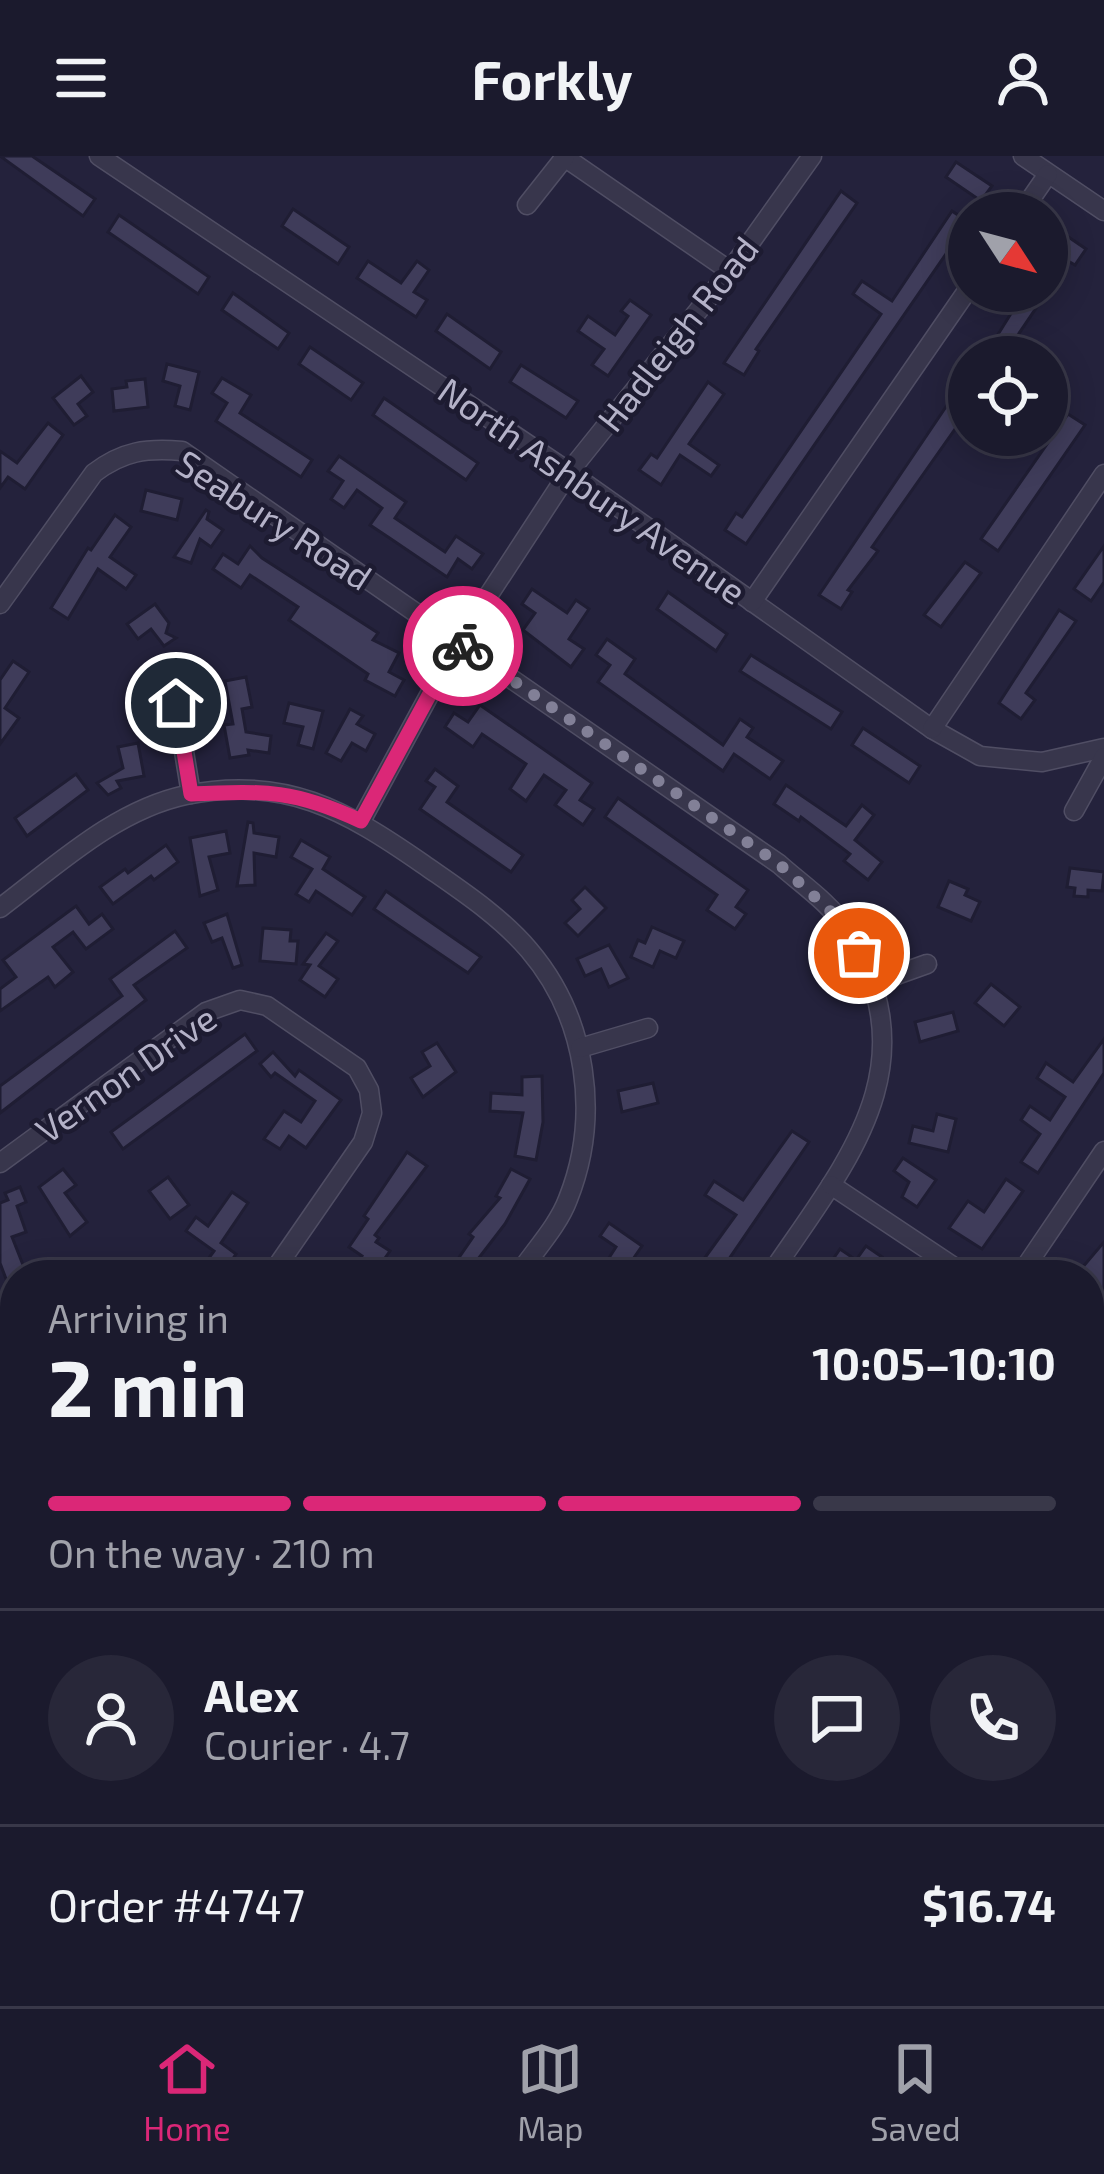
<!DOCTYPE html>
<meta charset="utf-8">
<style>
:root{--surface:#1b1a2d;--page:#282739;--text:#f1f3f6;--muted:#a0a1aa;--line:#393849;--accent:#db2777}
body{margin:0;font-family:"Exo 2",sans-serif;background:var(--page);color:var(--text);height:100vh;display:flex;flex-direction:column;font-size:45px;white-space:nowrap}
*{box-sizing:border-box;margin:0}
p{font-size:39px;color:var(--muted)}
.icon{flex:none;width:66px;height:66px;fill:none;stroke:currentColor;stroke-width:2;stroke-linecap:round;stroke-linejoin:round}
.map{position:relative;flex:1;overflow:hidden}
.sheet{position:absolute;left:0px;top:1104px;width:1104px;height:747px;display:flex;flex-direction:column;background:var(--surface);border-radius:48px 48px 0 0;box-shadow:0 6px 30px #0003,0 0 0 3px var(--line)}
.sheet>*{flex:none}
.needle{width:78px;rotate:126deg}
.controls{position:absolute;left:948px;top:36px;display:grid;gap:24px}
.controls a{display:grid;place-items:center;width:120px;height:120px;border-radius:50%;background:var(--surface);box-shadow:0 6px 30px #0003,0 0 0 3px var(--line);font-size:60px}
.pin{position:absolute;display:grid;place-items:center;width:102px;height:102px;color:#fff;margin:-51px;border:6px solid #fff;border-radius:50%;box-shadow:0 3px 12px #0007}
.courier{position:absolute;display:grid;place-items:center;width:120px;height:120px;margin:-60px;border:9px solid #db2777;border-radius:50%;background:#fff;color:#222;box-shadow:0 3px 15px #0007}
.summary em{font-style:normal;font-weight:700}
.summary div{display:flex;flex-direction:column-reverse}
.summary{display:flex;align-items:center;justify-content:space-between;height:204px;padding:0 48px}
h1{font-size:78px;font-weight:700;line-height:90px}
.bar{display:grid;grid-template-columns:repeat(4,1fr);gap:18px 12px;align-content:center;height:144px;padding:0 48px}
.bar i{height:15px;border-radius:9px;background:var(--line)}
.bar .on{background:var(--accent)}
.bar p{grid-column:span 4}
.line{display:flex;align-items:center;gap:30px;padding:0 48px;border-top:3px solid var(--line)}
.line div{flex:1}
.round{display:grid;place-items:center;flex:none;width:126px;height:126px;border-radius:63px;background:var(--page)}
header{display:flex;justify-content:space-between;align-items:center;height:156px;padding:0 48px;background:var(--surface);font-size:54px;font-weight:700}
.menu{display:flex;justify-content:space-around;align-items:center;height:168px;border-top:3px solid var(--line);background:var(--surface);font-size:33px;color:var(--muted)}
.menu a{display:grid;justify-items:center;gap:6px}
.menu .on{color:var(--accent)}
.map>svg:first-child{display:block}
</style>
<header><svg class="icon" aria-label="menu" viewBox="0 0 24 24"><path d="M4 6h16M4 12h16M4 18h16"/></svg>Forkly<svg class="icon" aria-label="person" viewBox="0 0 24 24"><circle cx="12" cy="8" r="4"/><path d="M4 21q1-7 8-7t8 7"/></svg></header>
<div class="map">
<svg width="1104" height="1850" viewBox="0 0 1104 1850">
<rect width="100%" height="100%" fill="#24223c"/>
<polygon fill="#242e3d" points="15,1832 15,1836 358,1836 378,1850 3,1850"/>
<g fill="#3f3c5a" stroke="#1f1d33" stroke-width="3">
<polygon points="0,0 32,0 95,43 83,60"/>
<polygon points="956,6 992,30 981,45 946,21"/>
<polygon points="841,35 857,47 756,193 759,195 744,219 724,207"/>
<polygon points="293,53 349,91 338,108 282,70"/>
<polygon points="952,55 968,66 746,388 725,374 736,357 742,361 881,158 853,138 862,125 892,145"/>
<polygon points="119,59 209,121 198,138 108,76"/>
<polygon points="1064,78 1086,93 1075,109 1068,105 1003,201 984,201 1025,135 1047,135 1047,104"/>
<polygon points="368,105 401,127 417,105 429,114 414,136 427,144 416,161 357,122"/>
<polygon points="233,137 289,177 278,193 222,154"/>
<polygon points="630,144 651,159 608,220 592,209 604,193 578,175 588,160 615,179 628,160 621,155"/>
<polygon points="447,158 501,196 490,213 436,175"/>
<polygon points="310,191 363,227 351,244 299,208"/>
<polygon points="167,208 199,216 190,254 175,250 180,230 163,225"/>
<polygon points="521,209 578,245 566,262 510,226"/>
<polygon points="81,220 93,236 78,248 87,260 74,269 53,242"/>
<polygon points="222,222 251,239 240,257 312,304 301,321 216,265 227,247 212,237"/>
<polygon points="145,223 148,251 114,255 112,233 127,231 126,225"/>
<polygon points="708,226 724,238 689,288 719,309 711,320 680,299 661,329 639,314 651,298 657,302"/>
<polygon points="962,227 969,232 969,265 963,273 958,269 872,391 878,395 848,434 852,436 841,453 819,439"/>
<polygon points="384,242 478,307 466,324 373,259"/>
<polygon points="1068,258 1085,269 998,395 981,383"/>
<polygon points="48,267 63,279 25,333 8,321 0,332 0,295 17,307"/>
<polygon points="339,300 406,346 395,362 445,396 456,380 483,398 472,413 458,403 447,421 391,383 370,369 382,352 357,334 344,352 331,343 343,325 328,315"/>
<polygon points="146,334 182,343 177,364 141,355"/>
<polygon points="206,354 209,356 207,363 223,374 211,391 200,383 191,407 174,401"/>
<polygon points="115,359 131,371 110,401 136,419 126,433 98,413 68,463 51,452 88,392 91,394"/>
<polygon points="250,390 262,402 378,477 373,484 399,497 389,516 404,524 395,540 365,524 368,518 289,464 298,451 250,419 241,432 213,413 223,398 238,408"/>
<polygon points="1104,390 1104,426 1091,445 1074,433"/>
<polygon points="965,406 981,417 941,471 924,459"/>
<polygon points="532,433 567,457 576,444 589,453 569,483 584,493 571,511 523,474 535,457 522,448"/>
<polygon points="668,436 727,478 716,495 657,453"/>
<polygon points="155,448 169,467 166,477 176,482 164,490 151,473 138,483 127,468"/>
<polygon points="1059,454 1076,465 1026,537 1035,544 1021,563 999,547"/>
<polygon points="607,483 635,503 625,518 723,589 740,563 753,572 747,581 783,605 770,623 734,598 723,615 598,526 610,509 596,499"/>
<polygon points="751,499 842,556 831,573 740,515"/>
<polygon points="13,505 29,516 5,552 19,562 0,588 0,524"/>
<polygon points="246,521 252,551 242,553 246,576 271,580 269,597 248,594 249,599 230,602 224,569 233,568 225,525"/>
<polygon points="289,547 323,555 313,593 298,589 303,571 284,567"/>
<polygon points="480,549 592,627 580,644 594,653 583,669 555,649 566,634 544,619 526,645 510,633 526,608 482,578 473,591 445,571 454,557 468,566"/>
<polygon points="350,553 363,560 357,568 375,578 366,595 352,587 341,605 326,597"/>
<polygon points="863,572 920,610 909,627 852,589"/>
<polygon points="138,587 144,620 117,625 121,632 108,639 97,627 123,612 118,591"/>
<polygon points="435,613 458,630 447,646 523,699 511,716 420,653 435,631 426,625"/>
<polygon points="76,618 88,634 27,680 15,662"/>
<polygon points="786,629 846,670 862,649 874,659 855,684 882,706 868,724 844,705 850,698 801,661 799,665 774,648"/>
<polygon points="618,642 748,734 736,751 746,758 735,773 707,754 717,739 605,661"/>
<polygon points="248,666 253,667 254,677 279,681 276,701 254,697 255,729 237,730"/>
<polygon points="226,675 230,697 209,701 218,734 200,740 190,682"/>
<polygon points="301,684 330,701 323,713 365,741 352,759 316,735 309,746 296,738 312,713 291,701"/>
<polygon points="166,689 178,706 154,724 151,720 113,748 100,731 125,713 128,717"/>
<polygon points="1070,712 1104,716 1102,735 1088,734 1088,741 1074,740 1075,732 1067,731"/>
<polygon points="949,725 968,733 965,739 980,746 971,765 938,751"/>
<polygon points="585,731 606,752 578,780 565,767 580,753 572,744"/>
<polygon points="386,735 481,801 468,817 374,753"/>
<polygon points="76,750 89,768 102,758 113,773 86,793 73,776 53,791 73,816 55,831 48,821 0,855 0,833 16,821 3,804"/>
<polygon points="227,758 242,809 233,812 222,782 212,786 204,767"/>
<polygon points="652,771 684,785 676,802 660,795 653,811 631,801 638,784 645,787"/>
<polygon points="263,772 291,774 290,785 298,785 296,808 260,805"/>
<polygon points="175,775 187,792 134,829 146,844 0,957 0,930 122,840 110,823"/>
<polygon points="326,777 338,785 319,810 338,823 325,841 300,824 310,809 303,808"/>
<polygon points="609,789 628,822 609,831 601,813 585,820 577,803"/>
<polygon points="991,828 1020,851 1004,870 975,847"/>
<polygon points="953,856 958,875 920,886 915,866"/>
<polygon points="245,878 257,895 123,993 111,976"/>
<polygon points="1104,883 1104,917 1038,1017 1021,1006 1040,978 1021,964 1030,950 1050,964 1065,941 1037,922 1046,907 1073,926"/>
<polygon points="437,887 456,916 423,941 411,922 430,910 422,896"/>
<polygon points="273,896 295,920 299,914 341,944 306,992 289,980 280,993 264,983 284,955 301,966 315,945 275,917 271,921 260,908"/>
<polygon points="542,920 543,966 536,1004 515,1000 523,957 490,955 491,937 522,939 522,921"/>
<polygon points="653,927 658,947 622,956 618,935"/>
<polygon points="937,958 956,963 948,996 909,987 913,970 933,975"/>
<polygon points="792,975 809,986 718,1119 703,1119 696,1114 736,1059 705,1039 714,1025 743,1044"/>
<polygon points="407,996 427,1010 375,1079 379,1082 376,1086 390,1095 373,1119 350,1119 362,1100 349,1091 368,1063 364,1060"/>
<polygon points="903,1002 936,1024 917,1051 902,1041 909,1026 894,1015"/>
<polygon points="63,1013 76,1029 65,1037 87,1066 70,1080 39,1031"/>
<polygon points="511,1013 530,1023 505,1068 478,1103 482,1105 472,1119 447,1119 473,1081 469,1078 500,1042 496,1040"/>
<polygon points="168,1021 189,1049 170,1063 149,1035"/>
<polygon points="1006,1023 1023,1035 982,1093 949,1072 968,1045 984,1056"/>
<polygon points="20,1031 26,1046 17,1050 26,1076 12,1081 27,1119 15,1119 14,1144 0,1107 0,1047 8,1044 5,1037"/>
<polygon points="232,1036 248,1047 221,1087 236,1098 222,1119 216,1119 203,1110 214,1095 186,1075 196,1061 208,1070"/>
<polygon points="609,1067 642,1090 624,1116 607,1105 616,1091 600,1080"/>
<polygon points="1104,1086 1104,1148 1096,1159 1089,1154 1089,1119 1076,1119"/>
<polygon points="866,1090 882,1101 870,1119 822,1119 840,1093 856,1104"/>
<polygon points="1104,1442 1104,1499 1089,1520 1089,1464"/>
</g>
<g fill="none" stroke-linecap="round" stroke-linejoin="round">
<g stroke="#504e64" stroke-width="21">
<g id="minor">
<polyline points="99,0 569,316 932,573 980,600 1042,606 1104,592"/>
<polyline points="563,0 730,115"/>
<polyline points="1023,0 1104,55"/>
<polyline points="527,49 565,1"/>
<polyline points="1021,57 1048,18"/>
<polyline points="752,446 969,132"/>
<path d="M 0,448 L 94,317 C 123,295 146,292 182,295 L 779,708 C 800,727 830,747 845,771 C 933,910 847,1005 770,1119"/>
<polyline points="176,547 191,638"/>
<polyline points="932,573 1104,318"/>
<polyline points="1074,655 1104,601"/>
<polyline points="361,665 458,486 569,316 730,115 812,0"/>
<path d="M 0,752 C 56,710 115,654 186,639 C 285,619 345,654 423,708 C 460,734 499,759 529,794 C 587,862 601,960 568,1043 C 558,1070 534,1095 518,1119"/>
<polyline points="874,827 927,808"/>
<polyline points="580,892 648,872"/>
<polyline points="0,1007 206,856 240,844 267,850 357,912 369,934 372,957 363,986 271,1119"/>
<polyline points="831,1029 966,1119"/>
<polyline points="1020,1119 1104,995"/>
<polyline points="1089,1392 1104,1370"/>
<polyline points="0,1463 15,1473"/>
<polyline points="1089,1651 1104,1665"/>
<polyline points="705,1836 720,1850"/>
<polyline points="976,1836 983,1850"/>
<polyline points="529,1850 538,1836"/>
<polyline points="738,1850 756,1836"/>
</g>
</g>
<use href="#minor" stroke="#38364c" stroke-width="18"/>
</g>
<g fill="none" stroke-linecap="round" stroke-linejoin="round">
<polyline stroke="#828097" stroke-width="12" stroke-dasharray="0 21.6" points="463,490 779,708 843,767 859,797"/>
<path stroke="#db2777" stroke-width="15" d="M 176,547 L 191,638 C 265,635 293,633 361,665 L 458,486 L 463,490"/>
</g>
<g text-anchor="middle" stroke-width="9" stroke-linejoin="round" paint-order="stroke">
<g font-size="36" fill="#b4b2c8" stroke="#1d1b31">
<text transform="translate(678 178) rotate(-52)" y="13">Hadleigh Road</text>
<text transform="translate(592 335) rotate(35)" y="13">North Ashbury Avenue</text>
<text transform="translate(274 364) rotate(33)" y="13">Seabury Road</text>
<text transform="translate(126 918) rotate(-35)" y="13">Vernon Drive</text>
</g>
</g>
</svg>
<div class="controls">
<a><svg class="needle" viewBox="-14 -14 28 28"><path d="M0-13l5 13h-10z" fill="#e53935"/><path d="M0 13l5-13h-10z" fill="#a0a1aa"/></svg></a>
<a><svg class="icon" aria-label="locate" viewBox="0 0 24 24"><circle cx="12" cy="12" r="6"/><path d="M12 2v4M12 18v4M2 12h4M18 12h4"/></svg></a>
</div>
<div class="pin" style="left:859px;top:797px;background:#ea580c"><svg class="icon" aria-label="bag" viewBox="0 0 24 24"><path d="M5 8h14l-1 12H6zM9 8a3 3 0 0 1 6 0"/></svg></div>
<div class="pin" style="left:176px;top:547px;background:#1f2937"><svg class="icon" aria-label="home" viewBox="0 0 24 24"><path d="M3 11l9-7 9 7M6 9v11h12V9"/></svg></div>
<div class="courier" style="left:463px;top:490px"><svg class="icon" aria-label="bike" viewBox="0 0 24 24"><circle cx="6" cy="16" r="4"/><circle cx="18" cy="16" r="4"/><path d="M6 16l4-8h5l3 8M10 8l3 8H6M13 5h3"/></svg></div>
<section class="sheet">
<div class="summary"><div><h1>2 min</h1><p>Arriving in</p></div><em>10:05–10:10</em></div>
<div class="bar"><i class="on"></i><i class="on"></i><i class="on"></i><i></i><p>On the way · 210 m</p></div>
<div class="line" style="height:216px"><a class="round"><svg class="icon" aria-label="person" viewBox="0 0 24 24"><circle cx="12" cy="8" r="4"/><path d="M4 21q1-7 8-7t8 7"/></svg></a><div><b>Alex</b><p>Courier · 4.7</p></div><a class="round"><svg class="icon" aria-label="chat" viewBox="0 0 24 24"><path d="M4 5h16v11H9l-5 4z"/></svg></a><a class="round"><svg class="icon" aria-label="phone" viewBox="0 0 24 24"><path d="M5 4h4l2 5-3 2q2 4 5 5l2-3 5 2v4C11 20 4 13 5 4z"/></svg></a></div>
<div class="line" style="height:156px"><div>Order #4747</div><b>$16.74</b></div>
</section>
</div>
<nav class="menu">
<a class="on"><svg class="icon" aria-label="home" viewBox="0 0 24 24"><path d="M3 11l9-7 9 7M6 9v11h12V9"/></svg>Home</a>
<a><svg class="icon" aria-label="map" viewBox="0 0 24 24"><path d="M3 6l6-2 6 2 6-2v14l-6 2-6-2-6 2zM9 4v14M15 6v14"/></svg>Map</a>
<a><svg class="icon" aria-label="saved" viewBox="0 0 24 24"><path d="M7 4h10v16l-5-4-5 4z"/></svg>Saved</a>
</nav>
